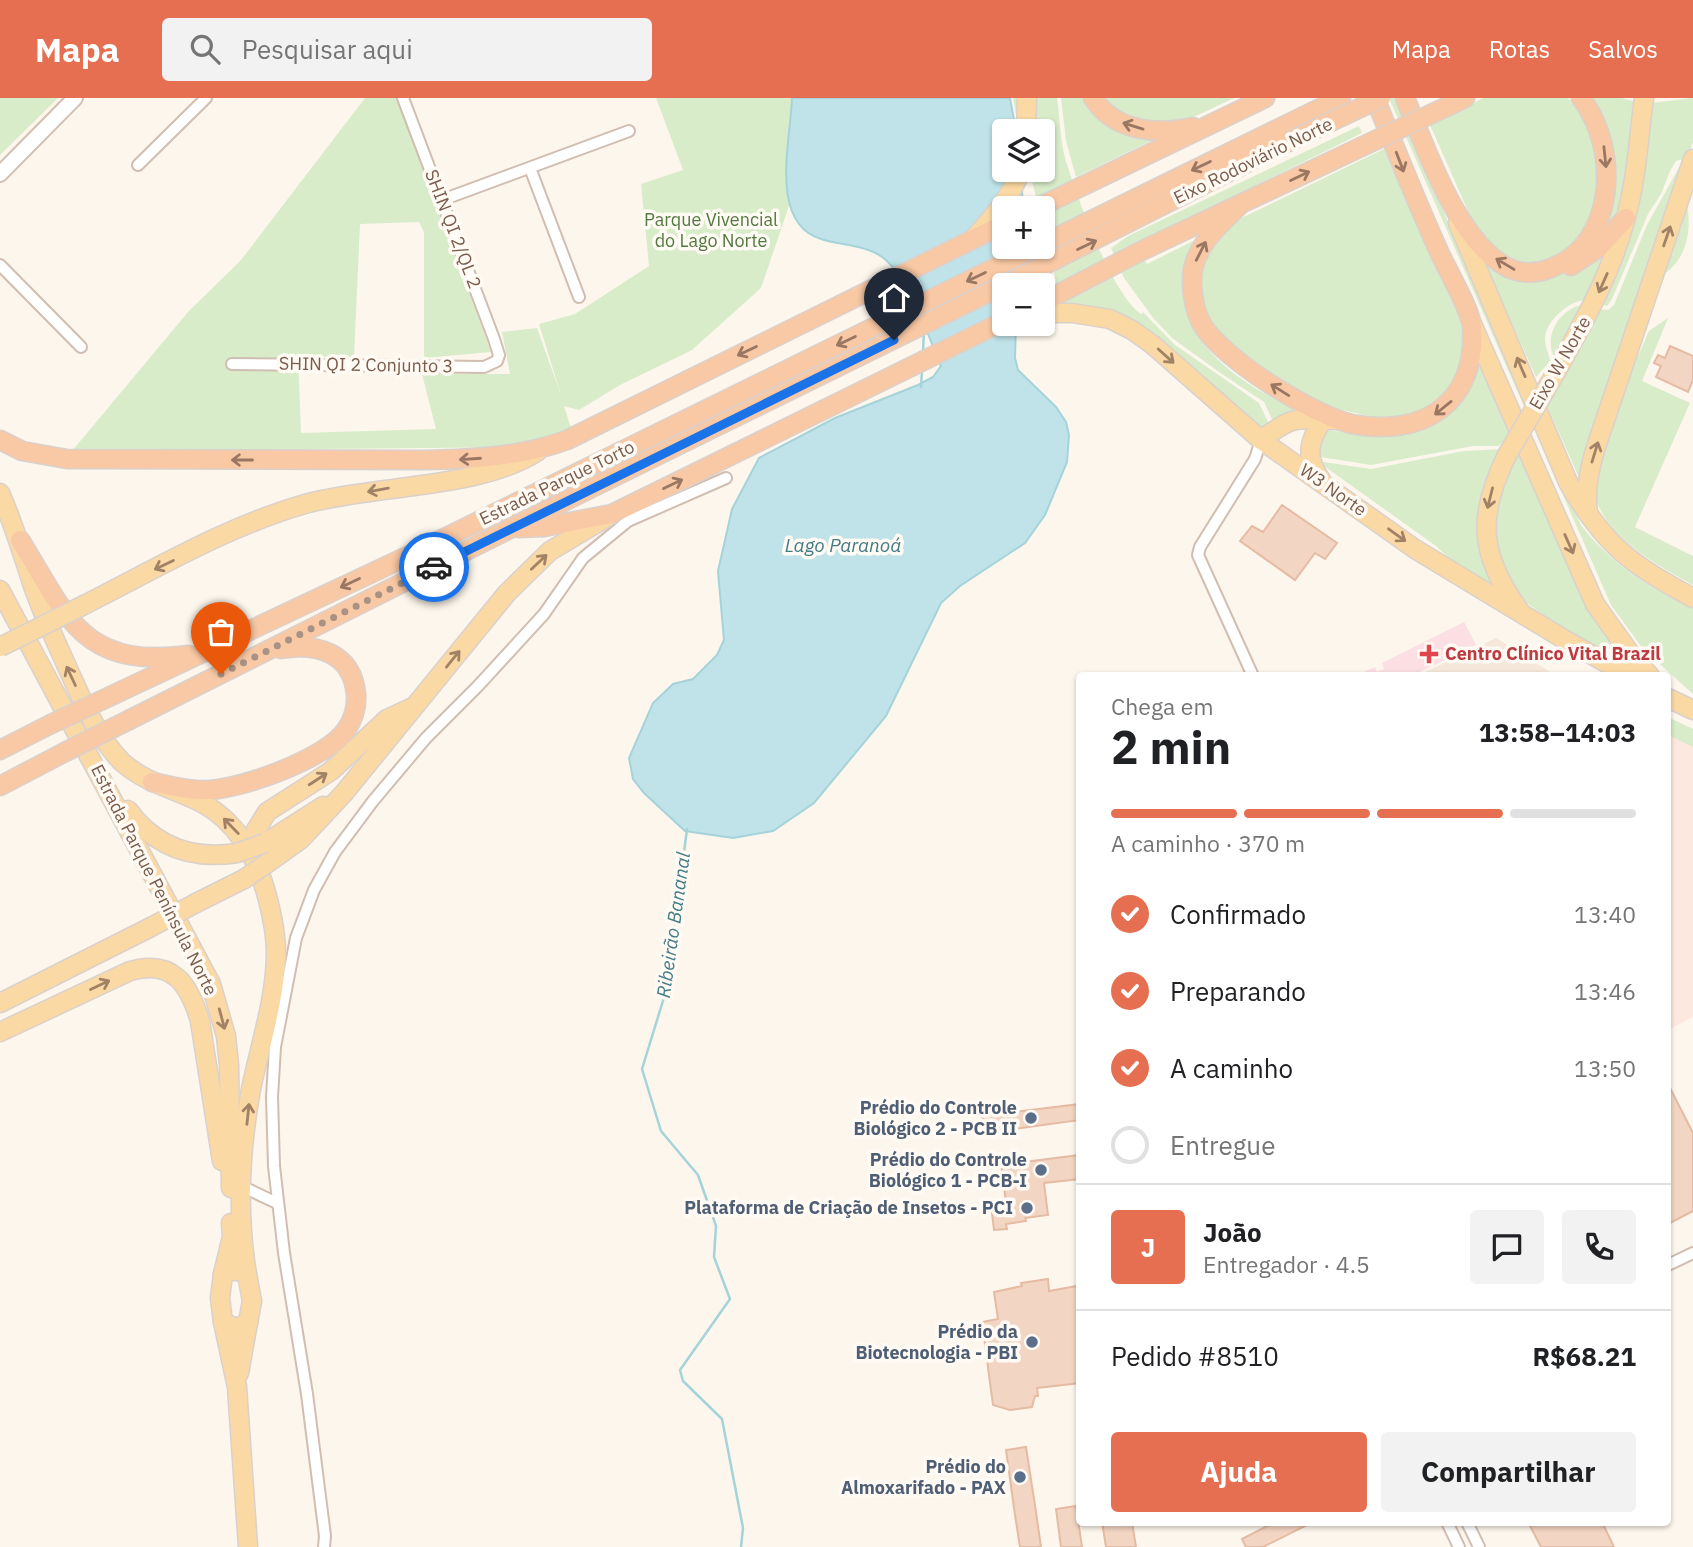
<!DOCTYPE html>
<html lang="pt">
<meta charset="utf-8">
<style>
:root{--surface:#fff;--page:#f2f2f2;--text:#202124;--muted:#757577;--line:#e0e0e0;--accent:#e76f51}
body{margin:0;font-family:"IBM Plex Sans",sans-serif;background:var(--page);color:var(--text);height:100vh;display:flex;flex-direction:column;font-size:26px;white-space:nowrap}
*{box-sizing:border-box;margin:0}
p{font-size:23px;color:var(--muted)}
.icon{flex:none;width:38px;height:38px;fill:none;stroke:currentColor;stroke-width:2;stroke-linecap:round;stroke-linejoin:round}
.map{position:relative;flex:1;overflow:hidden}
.drawer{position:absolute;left:1076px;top:574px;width:595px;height:854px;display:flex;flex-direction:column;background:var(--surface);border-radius:7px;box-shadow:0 2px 5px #0004}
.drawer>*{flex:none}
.tools{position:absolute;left:992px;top:21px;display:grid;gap:14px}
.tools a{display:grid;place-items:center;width:63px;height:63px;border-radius:7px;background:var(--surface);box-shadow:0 2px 5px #0004;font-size:35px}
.pin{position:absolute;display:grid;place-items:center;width:60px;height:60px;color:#fff;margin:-72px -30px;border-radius:50% 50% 50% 0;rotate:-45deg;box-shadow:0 0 7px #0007}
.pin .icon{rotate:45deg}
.courier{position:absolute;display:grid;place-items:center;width:70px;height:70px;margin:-35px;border:5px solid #1a73e8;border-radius:50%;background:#fff;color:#222;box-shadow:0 2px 9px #0007}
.overview em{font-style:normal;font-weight:700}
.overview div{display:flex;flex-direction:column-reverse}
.overview{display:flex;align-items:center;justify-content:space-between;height:119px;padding:0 35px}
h1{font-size:46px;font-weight:700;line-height:52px}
.bar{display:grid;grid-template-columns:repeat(4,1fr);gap:10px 7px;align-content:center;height:84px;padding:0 35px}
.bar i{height:9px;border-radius:5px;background:var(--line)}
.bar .current{background:var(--accent)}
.bar p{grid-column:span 4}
.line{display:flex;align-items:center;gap:18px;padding:0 35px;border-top:2px solid var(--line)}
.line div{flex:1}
.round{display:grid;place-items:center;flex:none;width:74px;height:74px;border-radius:7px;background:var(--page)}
ol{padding:0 35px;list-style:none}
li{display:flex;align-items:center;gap:21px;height:77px}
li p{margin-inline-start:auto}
li .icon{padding:7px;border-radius:50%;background:var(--accent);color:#fff;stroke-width:4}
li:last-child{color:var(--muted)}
li i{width:38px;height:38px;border:4px solid var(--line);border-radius:50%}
.primary-button{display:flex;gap:14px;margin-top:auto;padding:14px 35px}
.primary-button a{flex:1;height:80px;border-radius:7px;background:var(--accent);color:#fff;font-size:28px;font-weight:700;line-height:80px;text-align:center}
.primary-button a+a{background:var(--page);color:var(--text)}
header{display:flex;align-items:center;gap:42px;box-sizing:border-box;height:98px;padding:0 35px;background:var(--accent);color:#fff}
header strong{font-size:33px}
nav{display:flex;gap:38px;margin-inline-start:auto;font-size:24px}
.search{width:490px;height:63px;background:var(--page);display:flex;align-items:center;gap:18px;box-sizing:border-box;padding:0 24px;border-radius:7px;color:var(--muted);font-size:26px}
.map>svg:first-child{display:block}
</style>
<header>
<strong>Mapa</strong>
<div class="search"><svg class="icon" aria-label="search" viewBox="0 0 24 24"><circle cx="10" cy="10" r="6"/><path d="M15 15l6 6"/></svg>Pesquisar aqui</div>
<nav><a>Mapa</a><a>Rotas</a><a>Salvos</a></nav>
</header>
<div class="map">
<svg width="1693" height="1449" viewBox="0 0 1693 1449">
<rect width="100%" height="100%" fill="#fdf6ec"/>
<polygon fill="#f5e8da" points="1496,540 1555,577 1419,577"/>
<polygon fill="#fde8e0" points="1668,627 1693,639 1693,919 1668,932"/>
<polygon fill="#fbdfe3" points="1464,524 1476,547 1413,577 1357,577 1375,569 1377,574 1384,571 1382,565"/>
<g fill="#d8ecc9">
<polygon points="0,0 58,0 0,57"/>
<polygon points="365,0 397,0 491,254 424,260 424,134 419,124 360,126 354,259 298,259 301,335 436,331 422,276 510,276 502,234 537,230 561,297 539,226 575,216 649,168 641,86 683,72 656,0 792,0 786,81 789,108 761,190 692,252 620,287 579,312 564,308 571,330 525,349 72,353 188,214 241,162"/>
<path d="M 1013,0 L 1017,0 L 1017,19 L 1034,10 L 1034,0 L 1057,0 C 1060,19 1060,41 1065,60 C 1076,96 1111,195 1141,216 L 1143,214 L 1175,247 L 1259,305 L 1271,330 L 1266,334 L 1218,296 L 1158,242 L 1062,211 L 1043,123 L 1043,110 L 1039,110 L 1029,72 L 1043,72 L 1043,33 L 1019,33 Z"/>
<path d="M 1061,0 L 1084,0 C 1101,25 1123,38 1153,42 L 1076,79 L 1066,43 Z"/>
<polygon points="1100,0 1234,0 1177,27 1132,24"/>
<path d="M 1389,0 L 1394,0 L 1581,427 C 1611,466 1649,490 1693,510 L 1693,596 L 1643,551 L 1611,507 Z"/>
<path d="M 1483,0 L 1568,0 C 1606,34 1611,110 1574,147 C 1569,152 1561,155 1556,159 C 1552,161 1547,166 1542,168 C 1533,171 1515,166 1505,165 L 1475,129 L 1430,27 Z"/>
<polygon points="1587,0 1622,0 1636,4 1629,71 1619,115 1601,141 1603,126 1609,110"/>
<polygon points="1693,0 1693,44 1687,60 1676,63 1670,73 1661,96 1648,116 1612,201 1607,208 1601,207 1651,5"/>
<path d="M 1359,28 L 1362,35 L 1137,146 L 1147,166 L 1195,142 C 1190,157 1183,172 1183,189 C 1182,252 1257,297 1309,316 L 1275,328 L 1264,304 L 1219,274 L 1172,240 L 1154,221 L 1124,180 L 1111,150 L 1128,138 Z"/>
<polygon points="1386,50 1460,221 1464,248 1458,277 1447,295 1436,305 1408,319 1376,320 1318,306 1266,279 1205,222 1198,186 1203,160 1231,125"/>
<polygon points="1682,64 1686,64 1580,382 1545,303 1599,211 1608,212 1614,207 1647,127"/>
<path d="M 1686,103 C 1693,130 1687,163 1661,178 Z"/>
<path d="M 1613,141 L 1588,202 C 1570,201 1545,223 1545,241 C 1545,249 1549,256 1550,263 L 1536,279 L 1486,168 C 1529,201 1577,172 1613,141 Z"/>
<path d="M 1586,206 L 1558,256 L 1553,257 C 1544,234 1562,209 1586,206 Z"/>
<path d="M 1668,220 L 1642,283 L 1690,305 L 1635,429 L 1693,458 L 1693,487 C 1656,467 1598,435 1593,388 L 1630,264 L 1638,258 L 1649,233 Z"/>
<polygon points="1474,240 1635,571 1567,534 1524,503 1500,471 1491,414 1516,356 1507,339 1499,348 1473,348 1371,367 1314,358 1324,332 1374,337 1444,317"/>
<path d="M 1504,351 C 1475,399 1468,436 1494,488 L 1451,462 L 1436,448 L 1317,363 L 1371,371 L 1464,353 Z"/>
<polygon points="1668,619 1693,631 1693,649 1668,637"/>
</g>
<path fill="#bfe3e8" stroke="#a5d3da" stroke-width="2" d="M 792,0 L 1010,0 L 1016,33 L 1004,33 L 1004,72 L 1021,72 L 1023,110 L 1004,110 L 1004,149 L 1021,149 L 1019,187 L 1004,187 L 1004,226 L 1016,226 L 1015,260 L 1018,272 L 1056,309 L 1066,324 L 1069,337 L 1067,364 L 1045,417 L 1025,445 L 960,488 L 941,505 L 886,618 L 814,705 L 773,733 L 733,740 L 685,733 L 644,695 L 633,681 L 629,660 L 653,605 L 673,586 L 693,581 L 717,557 L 724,542 L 718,473 L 732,411 L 759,360 L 835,320 L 918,287 L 933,279 L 941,268 C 926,234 914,189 887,163 C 869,146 842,148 821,141 C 768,125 791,41 792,0 Z"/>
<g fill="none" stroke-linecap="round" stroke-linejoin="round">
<g stroke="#a5d3da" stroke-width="2.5">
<polyline points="923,254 924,233"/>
<polyline points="921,289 922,271"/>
<polyline points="687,731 666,893 642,971 661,1033 698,1077 716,1128 714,1159 730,1201 680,1272 683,1283 722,1321 743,1430 741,1449"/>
</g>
</g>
<g fill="#f3d5c3" stroke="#e6bba3" stroke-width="2">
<polygon points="1670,248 1693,258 1693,282 1688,294 1656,279 1661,268 1654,265 1658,257 1665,260"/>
<polygon points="1282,407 1337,445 1325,461 1315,455 1295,482 1240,443 1252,428 1263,434"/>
<polygon points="1668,986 1693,1035 1693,1113 1668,1126"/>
<polygon points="1080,1006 1080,1022 985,1035 982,1018"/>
<polygon points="1080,1057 1080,1081 1044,1085 1048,1117 1025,1120 1026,1123 1006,1126 1007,1131 994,1132 991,1107 1006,1104 1001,1067"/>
<polygon points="1048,1181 1049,1193 1077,1188 1080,1202 1080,1285 1037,1290 1038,1298 1035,1298 1032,1309 1010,1312 993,1307 982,1224 998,1221 994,1194 1022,1188 1021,1185"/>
<polygon points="1026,1349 1036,1414 1041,1449 1020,1449 1015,1417 1006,1352"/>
<polygon points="1076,1408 1082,1449 1061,1449 1056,1411"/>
<polygon points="1102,1424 1132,1424 1136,1449 1106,1449"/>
<polygon points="1275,1424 1313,1424 1263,1449 1246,1449 1242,1441"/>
<polygon points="1528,1424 1602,1424 1614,1449 1541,1449"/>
</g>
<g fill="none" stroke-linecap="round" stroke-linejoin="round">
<g stroke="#d1beb0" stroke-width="14">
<g id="minor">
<polyline points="138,67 206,0"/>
<polyline points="530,70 579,199"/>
<polyline points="442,102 629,33"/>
<polyline points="0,167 81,249"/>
<polyline points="232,266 484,269 497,263 499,257 494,241 403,0"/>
<polyline points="1253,578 1198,457 1200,449 1255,361 1261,342"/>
<polyline points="241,1088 277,1105"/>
<polyline points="1668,1167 1693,1155"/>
<polyline points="1447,1424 1459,1449"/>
<polyline points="1467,1424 1479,1449"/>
<polyline points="324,1449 325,1438 307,1296 284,1155 274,1068 272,999 275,949 296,840 314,792 335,754 373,703 426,640 478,588 544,516 583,460 628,423 726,380"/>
</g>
</g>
<g stroke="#d1beb0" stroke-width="18">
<polyline id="tertiary" points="0,76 75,0"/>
</g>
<g stroke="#dad1cd" stroke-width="21">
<g id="primary">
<polyline points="1026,33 1027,0"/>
<path d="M 1458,125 L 1568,384 C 1604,447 1630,466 1693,500"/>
<path d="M 974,140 C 993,119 1011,99 1021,72"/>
<polyline points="1043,215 1072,215 1110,221 1132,232 1153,247 1261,342 1415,451 1567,543 1630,578"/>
<polyline points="1472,226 1595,506 1632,558 1650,578"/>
<path d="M 1555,276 C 1586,220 1617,166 1630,102 C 1638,68 1639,34 1644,0"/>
<path d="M 1261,342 C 1296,315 1297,322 1338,322"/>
<path d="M 1507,357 C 1477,418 1479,456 1519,512"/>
<path d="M 1321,382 C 1305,360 1308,343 1323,322"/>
<path d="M 0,395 C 13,424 22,454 32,485 C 43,518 59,550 73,582 C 86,611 100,642 122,664 C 145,685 175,691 202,705 C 237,724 257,760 267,798 C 272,817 276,836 276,855 C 276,900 260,947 251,991 C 240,1051 237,1116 247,1176"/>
<path d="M 1588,414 C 1585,392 1589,374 1595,352 L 1693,61"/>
<polyline points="0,492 211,886 226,938 229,967 231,1090"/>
<path d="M 86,506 C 157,470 228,428 305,406 C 373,387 481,391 538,353"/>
<polyline points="1668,600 1693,612"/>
<path d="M 128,712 C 155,749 192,762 237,755"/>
<polyline points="265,745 323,708"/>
<polyline points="256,760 256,732 267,714 331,673 387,621 413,609"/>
<polyline points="269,764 300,742 344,695 507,495 550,453 607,419"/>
<polyline points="196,805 244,781"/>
<polyline points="0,905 151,829"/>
<path d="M 0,934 L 130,873 C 173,861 189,886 200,923 L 222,1063"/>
<polygon points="235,1172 247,1176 252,1203 248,1225 236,1230 223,1224 220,1200 223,1176"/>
<polyline points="223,1176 232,1139 231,1125"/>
<polyline points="223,1224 237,1289 248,1449"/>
<polyline points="239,1275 248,1225"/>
</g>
</g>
<g stroke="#dad1cd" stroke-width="21">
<g id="trunk">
<path d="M 1093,0 C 1115,34 1157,37 1193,29"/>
<path d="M 1405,0 C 1426,50 1454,134 1500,165 C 1515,176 1534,177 1551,170 C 1618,145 1619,49 1581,0"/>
<polyline points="1444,10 1465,0"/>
<path d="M 1239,108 C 1220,126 1199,144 1193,171 C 1190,188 1194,213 1203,228 C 1225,262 1312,317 1352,326 C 1423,340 1477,305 1472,229 C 1471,213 1448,173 1440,156 C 1417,105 1396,53 1375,0"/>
<polyline points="1037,110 1265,0"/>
<polyline points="1043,146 1341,0"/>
<polyline points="1571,168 1598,150 1626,120"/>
<polyline points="1005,187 1290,43"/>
<polyline points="1043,204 1139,154 1361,49"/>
<path d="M 0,342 L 22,353 L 67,361 L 424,362 C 473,361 521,359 567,342 L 1004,126"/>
<polyline points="519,430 544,429 612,416 1004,223"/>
<path d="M 20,442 C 68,520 82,571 188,557"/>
<polyline points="115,596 412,456 1037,149"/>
<polyline points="129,622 587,392 1004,187"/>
<polyline points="0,652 49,627"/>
<path d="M 152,684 C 171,688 190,693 210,692 C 244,690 327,660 346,632 C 353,622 357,609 356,596 C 352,554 316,545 281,551"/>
<polyline points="0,688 65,654"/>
</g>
</g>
<use href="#minor" stroke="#fff" stroke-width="10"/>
<use href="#tertiary" stroke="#fff" stroke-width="14"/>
<use href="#primary" stroke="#fbd9a5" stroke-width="18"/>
<use href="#trunk" stroke="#f9c8a4" stroke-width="18"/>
<g stroke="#dad1cd" stroke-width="21" stroke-linecap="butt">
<g id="primary-bridge">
<polyline points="1507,357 1555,276"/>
<polyline points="0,549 86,506"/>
<polyline points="237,755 265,745"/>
<polyline points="244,781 269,764"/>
<polyline points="151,829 196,805"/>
</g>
</g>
<g stroke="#dad1cd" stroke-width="21" stroke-linecap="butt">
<g id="trunk-bridge">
<polyline points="1290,43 1381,0"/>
<polyline points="1361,49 1444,10"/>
<polyline points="49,627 115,596"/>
<polyline points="65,654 129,622"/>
</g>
</g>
<use href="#primary-bridge" stroke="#fbd9a5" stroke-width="18"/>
<use href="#trunk-bridge" stroke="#f9c8a4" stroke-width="18"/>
</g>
<defs><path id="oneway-shaft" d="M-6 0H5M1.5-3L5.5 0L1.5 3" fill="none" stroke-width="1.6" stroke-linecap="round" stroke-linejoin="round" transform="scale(1.75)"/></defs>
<g stroke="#9a7763">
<use href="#oneway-shaft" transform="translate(1133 28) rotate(-163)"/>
<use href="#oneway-shaft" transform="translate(1605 59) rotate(84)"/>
<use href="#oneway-shaft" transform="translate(1400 64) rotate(69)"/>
<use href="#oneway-shaft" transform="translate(1201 68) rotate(154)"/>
<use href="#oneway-shaft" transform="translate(1300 78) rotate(-26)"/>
<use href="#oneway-shaft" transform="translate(1087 147) rotate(-26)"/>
<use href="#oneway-shaft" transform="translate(1201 153) rotate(-63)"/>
<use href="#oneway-shaft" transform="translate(1505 166) rotate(-149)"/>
<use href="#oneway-shaft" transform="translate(976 179) rotate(154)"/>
<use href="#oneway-shaft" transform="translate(846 243) rotate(154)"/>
<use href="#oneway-shaft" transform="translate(747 253) rotate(154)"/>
<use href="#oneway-shaft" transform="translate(1280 292) rotate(-148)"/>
<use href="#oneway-shaft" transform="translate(1443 310) rotate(141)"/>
<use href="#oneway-shaft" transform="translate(470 361) rotate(176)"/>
<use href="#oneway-shaft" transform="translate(242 362) rotate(-180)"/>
<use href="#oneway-shaft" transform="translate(673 386) rotate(-26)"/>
<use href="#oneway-shaft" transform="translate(350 485) rotate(155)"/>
</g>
<g stroke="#a18267">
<use href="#oneway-shaft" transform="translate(1667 138) rotate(-71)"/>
<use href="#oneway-shaft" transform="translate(1603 185) rotate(114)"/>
<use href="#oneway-shaft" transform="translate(1166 258) rotate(42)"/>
<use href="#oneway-shaft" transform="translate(1521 269) rotate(-113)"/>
<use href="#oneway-shaft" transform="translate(1595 354) rotate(-73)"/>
<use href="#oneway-shaft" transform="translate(378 392) rotate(170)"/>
<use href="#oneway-shaft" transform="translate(1490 400) rotate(104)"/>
<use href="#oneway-shaft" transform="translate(1397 437) rotate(36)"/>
<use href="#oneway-shaft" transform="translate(1569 446) rotate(66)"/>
<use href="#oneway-shaft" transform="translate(539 464) rotate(-43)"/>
<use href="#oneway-shaft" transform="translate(164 467) rotate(154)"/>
<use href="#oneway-shaft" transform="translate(453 561) rotate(-51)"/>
<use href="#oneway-shaft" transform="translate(71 578) rotate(-115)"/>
<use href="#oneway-shaft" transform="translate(318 681) rotate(-33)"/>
<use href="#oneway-shaft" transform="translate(231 728) rotate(-134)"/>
<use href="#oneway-shaft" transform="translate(100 887) rotate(-25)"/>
<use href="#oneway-shaft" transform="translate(222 921) rotate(75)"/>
<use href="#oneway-shaft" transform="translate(248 1016) rotate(-84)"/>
</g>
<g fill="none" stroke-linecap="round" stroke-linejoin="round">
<polyline stroke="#a89285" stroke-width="7" stroke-dasharray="0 12.6" points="221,576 434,469"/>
<polyline stroke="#1a73e8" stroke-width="9" points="434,469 894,242"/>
</g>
<path fill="#e0444e" stroke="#fffaf3" stroke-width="2.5" d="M1425.5 545.5h7v7h7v7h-7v7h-7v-7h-7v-7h7z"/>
<g fill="#5c6f8a" stroke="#fffaf3" stroke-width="2.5">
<circle cx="1031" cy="1020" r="7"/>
<circle cx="1041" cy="1072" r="7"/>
<circle cx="1027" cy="1110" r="7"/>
<circle cx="1032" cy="1244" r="7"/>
<circle cx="1020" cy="1379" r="7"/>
</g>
<g text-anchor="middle" stroke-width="7" stroke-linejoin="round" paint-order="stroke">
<g font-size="18" fill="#7a5c4d" stroke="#fffaf3">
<text transform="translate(1253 63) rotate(-26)" y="6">Eixo Rodoviário Norte</text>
<text transform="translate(453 131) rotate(69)" y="6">SHIN QI 2/QL 2</text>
<text transform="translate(1560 265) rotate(-60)" y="6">Eixo W Norte</text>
<text transform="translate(366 267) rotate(1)" y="6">SHIN QI 2 Conjunto 3</text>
<text transform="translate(557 385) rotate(-26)" y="6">Estrada Parque Torto</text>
<text transform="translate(1333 392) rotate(35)" y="6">W3 Norte</text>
<text transform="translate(154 782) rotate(63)" y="6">Estrada Parque Península Norte</text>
</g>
<g font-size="18" fill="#537a41" stroke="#fffaf3">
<text x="711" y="128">Parque Vivencial<tspan x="711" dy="21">do Lago Norte</tspan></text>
</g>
<g font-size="18" font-weight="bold" fill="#be3a42" stroke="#fffaf3" text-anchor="start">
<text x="1445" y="562">Centro Clínico Vital Brazil</text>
</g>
<g font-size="18" font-weight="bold" fill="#4e5e75" stroke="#fffaf3" text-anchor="end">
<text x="1017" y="1016">Prédio do Controle<tspan x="1017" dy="21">Biológico 2 - PCB II</tspan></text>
<text x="1027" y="1068">Prédio do Controle<tspan x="1027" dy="21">Biológico 1 - PCB-I</tspan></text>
<text x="1013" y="1116">Plataforma de Criação de Insetos - PCI</text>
<text x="1018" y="1240">Prédio da<tspan x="1018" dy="21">Biotecnologia - PBI</tspan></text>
<text x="1006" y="1375">Prédio do<tspan x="1006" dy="21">Almoxarifado - PAX</tspan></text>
</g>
<g font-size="19" font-style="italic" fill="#437c86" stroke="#fffaf3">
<text x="843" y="454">Lago Paranoá</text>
<text transform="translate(673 827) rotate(-82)" y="7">Ribeirão Bananal</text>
</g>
</g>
</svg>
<div class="tools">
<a><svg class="icon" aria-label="layers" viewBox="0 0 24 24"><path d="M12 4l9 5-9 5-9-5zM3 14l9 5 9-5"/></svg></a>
<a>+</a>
<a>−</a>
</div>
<div class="pin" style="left:221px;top:576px;background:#ea580c"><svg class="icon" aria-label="bag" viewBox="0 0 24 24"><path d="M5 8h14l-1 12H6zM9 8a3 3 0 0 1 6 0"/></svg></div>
<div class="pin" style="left:894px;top:242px;background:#1f2937"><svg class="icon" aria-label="home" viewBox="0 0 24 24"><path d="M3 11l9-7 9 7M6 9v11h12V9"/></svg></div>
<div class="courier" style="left:434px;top:469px"><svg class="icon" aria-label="car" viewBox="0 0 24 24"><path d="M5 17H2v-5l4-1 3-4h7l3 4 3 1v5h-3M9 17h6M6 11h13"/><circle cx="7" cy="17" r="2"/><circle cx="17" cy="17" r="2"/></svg></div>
<section class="drawer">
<div class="overview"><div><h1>2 min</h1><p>Chega em</p></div><em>13:58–14:03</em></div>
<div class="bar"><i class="current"></i><i class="current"></i><i class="current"></i><i></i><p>A caminho · 370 m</p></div>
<ol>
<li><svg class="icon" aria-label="check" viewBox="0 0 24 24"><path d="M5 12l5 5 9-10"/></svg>Confirmado<p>13:40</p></li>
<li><svg class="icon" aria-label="check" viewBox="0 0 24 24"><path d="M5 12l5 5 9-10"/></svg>Preparando<p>13:46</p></li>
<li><svg class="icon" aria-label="check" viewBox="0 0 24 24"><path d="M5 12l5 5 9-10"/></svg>A caminho<p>13:50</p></li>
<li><i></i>Entregue</li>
</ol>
<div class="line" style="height:126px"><b class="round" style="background:var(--accent);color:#fff">J</b><div><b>João</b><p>Entregador · 4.5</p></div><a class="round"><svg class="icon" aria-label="chat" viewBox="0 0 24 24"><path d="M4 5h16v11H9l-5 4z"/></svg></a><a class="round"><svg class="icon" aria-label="phone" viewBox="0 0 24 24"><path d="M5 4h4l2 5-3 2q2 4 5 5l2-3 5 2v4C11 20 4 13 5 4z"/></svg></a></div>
<div class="line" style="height:91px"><div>Pedido #8510</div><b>R$68.21</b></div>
<div class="primary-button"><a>Ajuda</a><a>Compartilhar</a></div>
</section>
</div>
